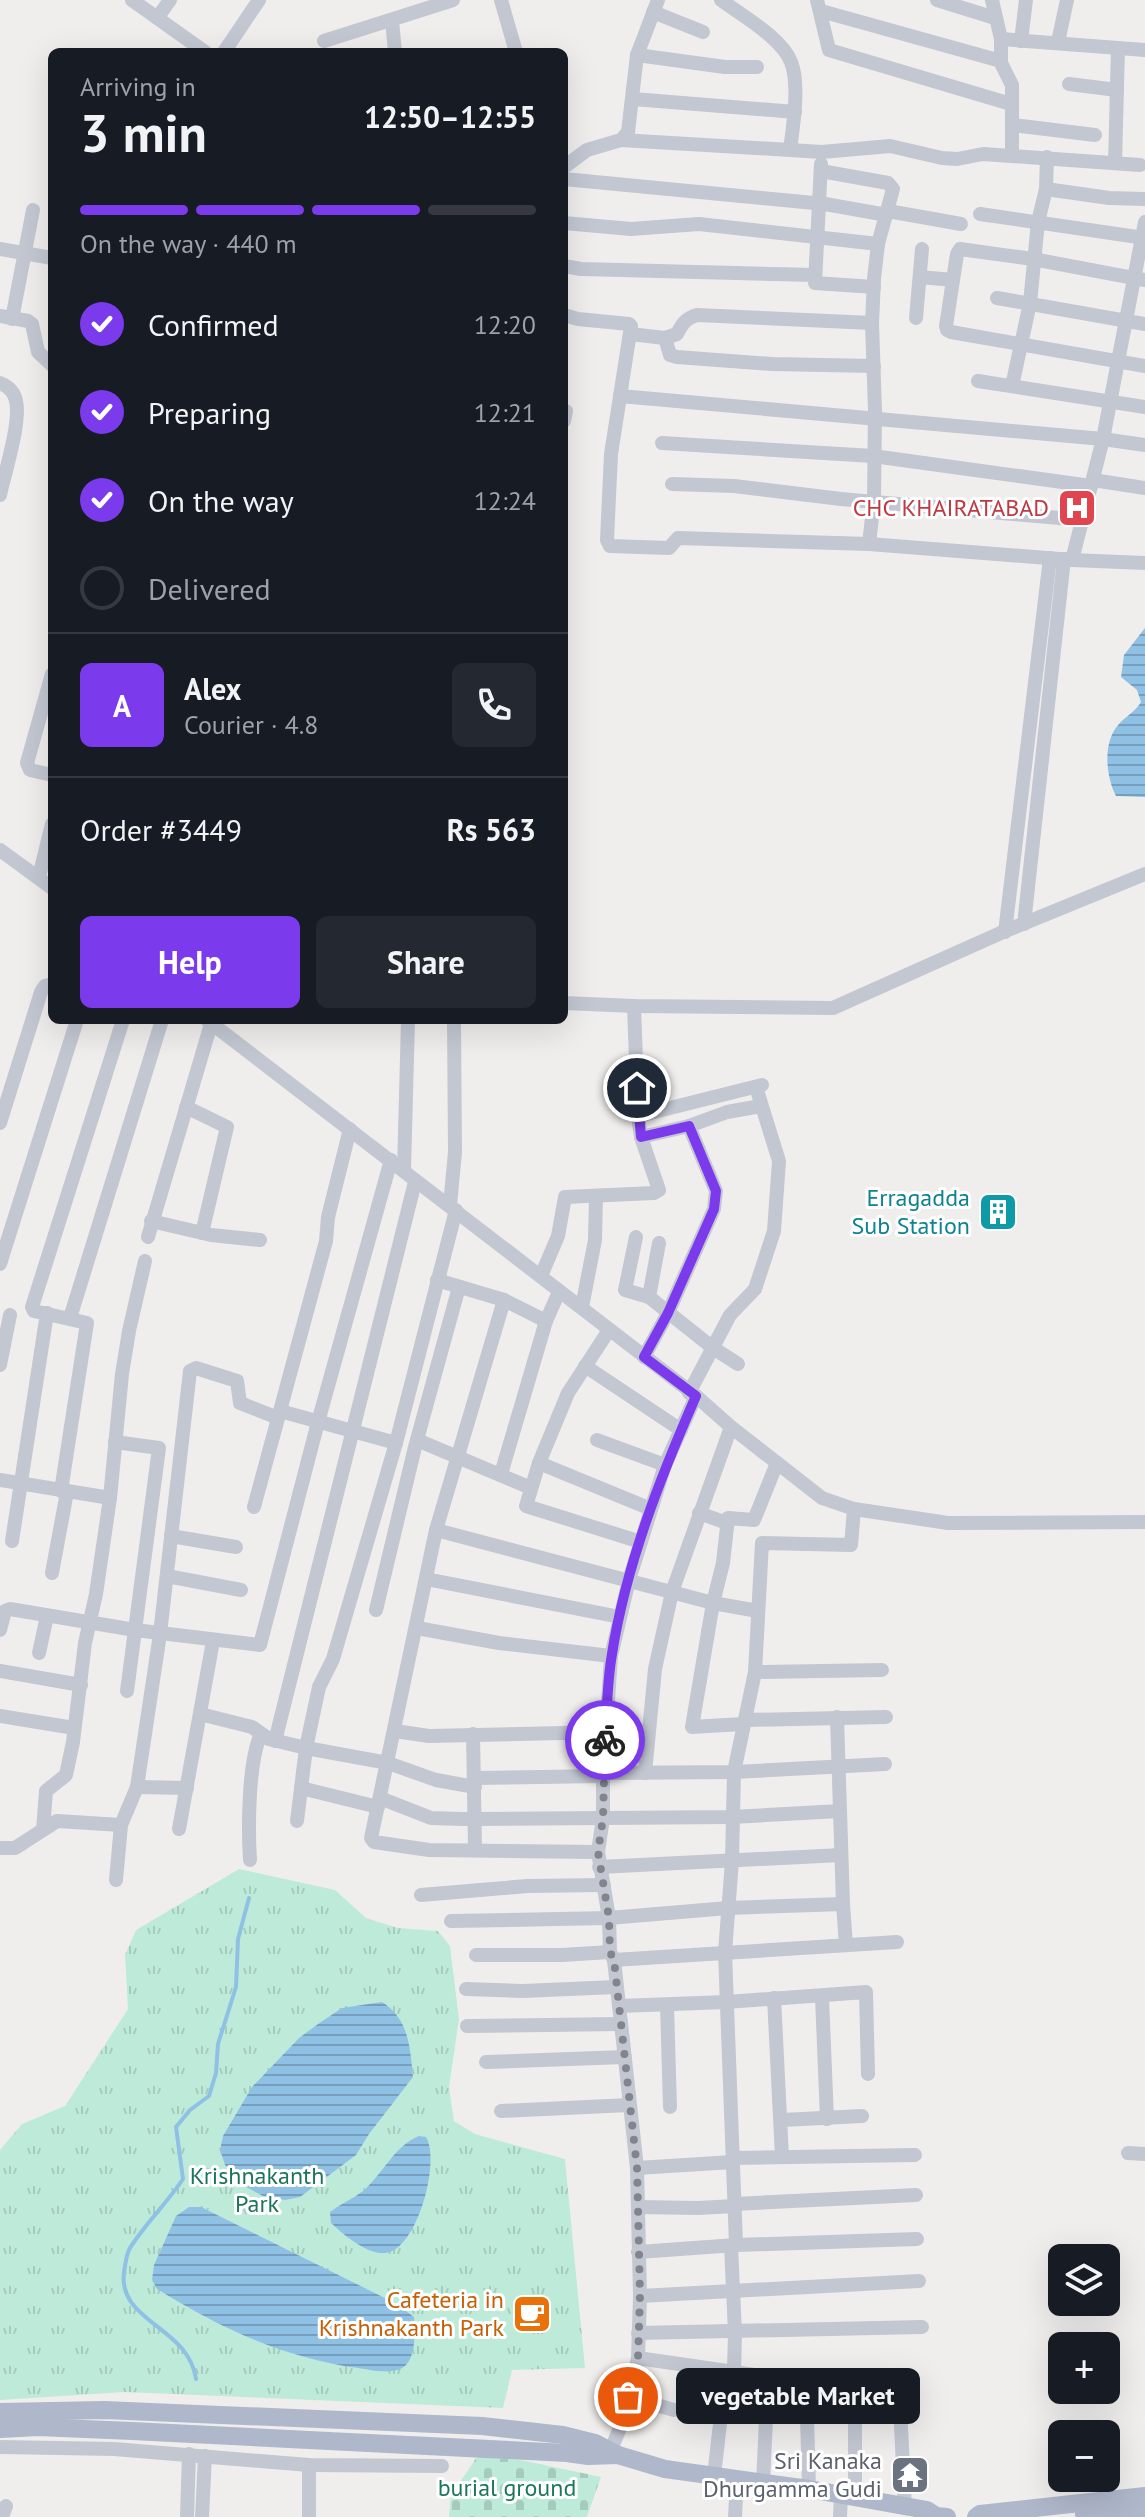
<!DOCTYPE html>
<meta charset="utf-8">
<style>
:root{--surface:#171b24;--page:#242831;--text:#f1f3f6;--muted:#9ea1a6;--line:#363941;--accent:#7c3aed}
body{margin:0;font-family:"PT Sans",sans-serif;background:var(--page);color:var(--text);height:100vh;display:flex;flex-direction:column;font-size:30px;white-space:nowrap}
*{box-sizing:border-box;margin:0}
p{font-size:26px;color:var(--muted)}
.icon{flex:none;width:44px;height:44px;fill:none;stroke:currentColor;stroke-width:2;stroke-linecap:round;stroke-linejoin:round}
.map{position:relative;flex:1;overflow:hidden}
.panel{position:absolute;left:48px;top:48px;width:520px;height:976px;display:flex;flex-direction:column;background:var(--surface);border-radius:12px;box-shadow:0 8px 32px #0002}
.panel>*{flex:none}
.fabs{position:absolute;left:1048px;top:2244px;display:grid;gap:16px}
.fabs a{display:grid;place-items:center;width:72px;height:72px;border-radius:12px;background:var(--surface);box-shadow:0 8px 32px #0002;font-size:40px}
.pin{position:absolute;display:grid;place-items:center;width:68px;height:68px;color:#fff;margin:-34px;border:4px solid #fff;border-radius:50%;box-shadow:0 2px 8px #0007}
.courier{position:absolute;display:grid;place-items:center;width:80px;height:80px;margin:-40px;border:6px solid #7c3aed;border-radius:50%;background:#fff;color:#222;box-shadow:0 2px 10px #0007}
.bubble{position:absolute;height:56px;border-radius:12px;background:var(--surface);box-shadow:0 8px 32px #0002;font-size:26px;font-weight:700;line-height:56px;text-align:center}
.head em{font-style:normal;font-weight:700}
.head div{display:flex;flex-direction:column-reverse}
.head{display:flex;align-items:center;justify-content:space-between;height:136px;padding:0 32px}
h1{font-size:52px;font-weight:700;line-height:60px}
.bar{display:grid;grid-template-columns:repeat(4,1fr);gap:12px 8px;align-content:center;height:96px;padding:0 32px}
.bar i{height:10px;border-radius:6px;background:var(--line)}
.bar .on{background:var(--accent)}
.bar p{grid-column:span 4}
.line{display:flex;align-items:center;gap:20px;padding:0 32px;border-top:2px solid var(--line)}
.line div{flex:1}
.round{display:grid;place-items:center;flex:none;width:84px;height:84px;border-radius:12px;background:var(--page)}
ol{padding:0 32px;list-style:none}
li{display:flex;align-items:center;gap:24px;height:88px}
li p{margin-inline-start:auto}
li .icon{padding:8px;border-radius:50%;background:var(--accent);color:#fff;stroke-width:4}
li:last-child{color:var(--muted)}
li i{width:44px;height:44px;border:4px solid var(--line);border-radius:50%}
.button{display:flex;gap:16px;margin-top:auto;padding:16px 32px}
.button a{flex:1;height:92px;border-radius:12px;background:var(--accent);color:#fff;font-size:32px;font-weight:700;line-height:92px;text-align:center}
.button a+a{background:var(--page);color:var(--text)}
.map>svg:first-child{display:block}
</style>
<div class="map">
<svg width="1145" height="2517" viewBox="0 0 1145 2517">
<defs>
<pattern id="cemetery-stones" width="16" height="16" patternUnits="userSpaceOnUse" patternTransform="scale(2)"><rect width="16" height="16" fill="#beebd9"/><path d="M2 7V4a2 2 0 0 1 4 0v3zM10 15v-3a2 2 0 0 1 4 0v3z" fill="#a5cbbc"/></pattern>
<pattern id="park-tufts" width="24" height="20" patternUnits="userSpaceOnUse" patternTransform="scale(2)"><rect width="24" height="20" fill="#beebd9"/><path d="M3 7l-1-3M5 7V3M7 7l1-3M15 17l-1-3M17 17v-4M19 17l1-3" fill="none" stroke="#a5cbbc"/></pattern>
<pattern id="water-rules" width="6" height="5" patternUnits="userSpaceOnUse" patternTransform="scale(2)"><rect width="6" height="5" fill="#8fc1e5"/><path d="M0 2.5h6" fill="none" stroke="#779fbd"/></pattern>
</defs>
<rect width="100%" height="100%" fill="#f0eeed"/>
<polygon fill="url(#cemetery-stones)" points="477,2457 521,2460 601,2477 587,2517 449,2517 451,2495"/>
<polygon fill="url(#park-tufts)" points="239,1869 335,1890 366,1918 398,1928 438,1931 450,1946 459,2019 449,2087 454,2121 475,2134 565,2159 585,2368 512,2370 503,2408 125,2392 0,2400 0,2150 22,2124 65,2106 128,2009 125,1955 136,1930"/>
<g fill="url(#water-rules)">
<path d="M 1145,628 L 1145,797 L 1116,796 C 1106,777 1102,742 1119,724 C 1126,716 1135,712 1141,702 L 1137,690 L 1121,677 L 1124,655 Z"/>
<path d="M 382,2002 C 409,2019 410,2047 413,2077 L 369,2134 L 356,2155 L 300,2197 L 285,2200 L 263,2196 L 246,2187 L 225,2165 L 220,2150 L 223,2136 L 252,2087 L 299,2038 L 318,2024 L 342,2008 Z"/>
<path d="M 419,2136 L 426,2137 C 441,2161 417,2251 385,2253 C 367,2255 343,2234 331,2223 L 330,2212 C 340,2204 353,2199 363,2191 C 383,2174 394,2146 419,2136 Z"/>
<path d="M 189,2207 L 201,2207 L 397,2304 L 414,2317 C 415,2330 416,2355 406,2365 C 395,2376 372,2370 358,2368 C 282,2357 222,2329 157,2289 L 152,2280 L 154,2265 L 176,2216 Z"/>
</g>
<g fill="none" stroke-linecap="round" stroke-linejoin="round">
<path stroke="#8fc1e5" stroke-width="4" d="M 196,2379 C 188,2324 112,2322 125,2266 C 126,2260 127,2253 130,2248 C 145,2224 167,2203 183,2179 L 176,2127 L 190,2110 L 209,2096 L 216,2073 L 218,2044 L 236,1987 L 238,1939 L 249,1898"/>
<g stroke="#c2c7d2" stroke-width="14">
<polyline points="132,0 205,52"/>
<polyline points="501,0 516,52"/>
<polyline points="817,0 829,50 1011,104"/>
<polyline points="937,0 995,18"/>
<polyline points="992,0 1001,39 1001,63 1012,85 1012,155"/>
<polyline points="821,11 1001,61"/>
<polyline points="653,12 703,32"/>
<polyline points="158,17 170,0"/>
<polyline points="392,21 395,52"/>
<polyline points="1001,39 1145,50"/>
<polyline points="324,41 453,0"/>
<polyline points="1021,41 1026,0"/>
<polyline points="1058,42 1067,0"/>
<polyline points="224,52 259,0"/>
<polyline points="637,55 725,67 757,67"/>
<polyline points="1069,84 1117,90"/>
<polyline points="633,99 795,112"/>
<polyline points="1013,125 1095,135"/>
<path d="M 621,140 L 790,150 C 793,127 800,84 791,62 C 782,38 741,15 721,0"/>
<polyline points="790,150 822,152 890,146 942,158 957,159 983,154 1140,165"/>
<polyline points="1115,163 1118,48"/>
<polyline points="821,164 815,283 874,287"/>
<polyline points="564,167 587,150 621,140 628,132 637,55 658,0"/>
<polyline points="821,171 888,183 893,189 878,244 874,279 872,323 875,411 874,500 869,544"/>
<polyline points="564,179 825,204 887,215"/>
<polyline points="1046,189 1109,198 1145,199"/>
<polyline points="888,211 961,224"/>
<polyline points="980,214 1145,238"/>
<polyline points="564,223 631,229 699,224 878,244"/>
<polyline points="0,249 52,258"/>
<polyline points="564,266 581,269 815,275"/>
<polyline points="920,277 953,280"/>
<polyline points="1145,280 1033,259 960,249 957,254 946,326 947,330 951,332 1145,366"/>
<polyline points="997,298 1145,324"/>
<polyline points="564,315 578,319 629,324 631,326 611,454 607,540 610,546 669,548 678,538 869,544 1072,560 1145,563"/>
<polyline points="0,316 28,321 32,324 38,352 52,365"/>
<polyline points="916,318 922,249"/>
<polyline points="12,319 33,210"/>
<polyline points="630,334 665,338 670,355 677,357 772,364 874,366"/>
<path d="M 665,338 L 677,334 C 682,324 686,318 697,315 L 872,323"/>
<polyline points="978,381 1145,407"/>
<path d="M 0,383 C 8,386 14,391 16,401 C 21,422 5,472 0,495"/>
<polyline points="1012,386 1030,303 1038,222 1046,189 1047,157"/>
<polyline points="620,396 1103,439 1145,445"/>
<polyline points="564,421 566,411"/>
<polyline points="662,443 873,456 1091,486"/>
<polyline points="1093,480 1145,488"/>
<polyline points="672,484 734,486 841,499 1082,520"/>
<polyline points="1072,560 1103,439 1145,222"/>
<polyline points="52,674 27,763 30,770 52,775"/>
<polyline points="0,850 52,888"/>
<polyline points="39,877 52,824"/>
<polyline points="1024,924 1064,559"/>
<polyline points="1005,932 1050,558"/>
<polyline points="564,1003 634,1006 833,1008 1003,932 1145,874"/>
<polyline points="207,1020 696,1396 731,1427 822,1498 854,1509 948,1523 1145,1522"/>
<polyline points="186,1107 227,1127 202,1233"/>
<polyline points="638,1116 762,1085"/>
<polyline points="0,1123 41,992 45,986 52,984"/>
<polyline points="641,1137 689,1126 727,1112 761,1106"/>
<polyline points="404,1170 408,1020"/>
<polyline points="450,1205 455,1152 454,1020"/>
<polyline points="151,1221 211,1235 260,1240"/>
<polyline points="148,1237 211,1024"/>
<polyline points="636,1237 625,1290 649,1297 659,1243"/>
<polyline points="0,1264 77,1020"/>
<polyline points="541,1276 558,1236 565,1197 654,1193 659,1190 641,1137 638,1116 634,1006"/>
<polyline points="437,1280 504,1300 546,1321"/>
<polyline points="649,1297 713,1348 738,1364"/>
<polyline points="504,1300 436,1530 371,1838 374,1842 429,1850 598,1852"/>
<polyline points="582,1307 595,1240 596,1196"/>
<polyline points="70,1318 162,1020"/>
<polyline points="609,1330 568,1393 539,1463 526,1506 641,1542"/>
<polyline points="644,1357 668,1313 714,1209 716,1191 689,1126"/>
<polyline points="0,1365 10,1315"/>
<polyline points="585,1366 681,1430"/>
<polyline points="689,1393 730,1315 755,1289 774,1231 779,1161 756,1087"/>
<polyline points="280,1411 396,1443"/>
<polyline points="417,1440 531,1488"/>
<polyline points="597,1440 665,1465"/>
<polyline points="115,1442 159,1448 127,1691"/>
<polyline points="539,1463 651,1509"/>
<polyline points="501,1474 546,1321 559,1292"/>
<polyline points="0,1480 110,1498"/>
<polyline points="61,1491 87,1323 34,1311 32,1307 123,1020"/>
<polyline points="254,1507 326,1241 328,1217 350,1129"/>
<polyline points="699,1513 727,1523"/>
<polyline points="436,1530 713,1603 758,1611"/>
<polyline points="171,1536 236,1547"/>
<polyline points="12,1541 47,1313"/>
<polyline points="52,1573 67,1492"/>
<polyline points="167,1576 241,1590"/>
<polyline points="426,1579 620,1617"/>
<polyline points="376,1610 415,1447 459,1287"/>
<polyline points="417,1628 499,1643 611,1656"/>
<polyline points="0,1630 5,1611 10,1609 135,1630 260,1645 318,1422 391,1160"/>
<polyline points="39,1653 47,1616"/>
<polyline points="0,1671 81,1685"/>
<polyline points="755,1672 882,1670"/>
<polyline points="200,1714 252,1727 269,1739 306,1748 319,1687 333,1659 396,1443 456,1210"/>
<polyline points="0,1716 74,1728"/>
<polyline points="746,1720 886,1717"/>
<polyline points="743,1724 692,1727 713,1603 723,1563 728,1518 754,1520 777,1463"/>
<polyline points="395,1731 429,1736 606,1732"/>
<polyline points="473,1734 475,1849"/>
<polyline points="275,1741 415,1182"/>
<polyline points="604,1773 734,1772 885,1764"/>
<polyline points="645,1773 655,1669 672,1592 731,1427"/>
<polyline points="475,1778 603,1776"/>
<polyline points="137,1787 187,1788"/>
<polyline points="301,1788 378,1807"/>
<polyline points="380,1798 431,1818 462,1819 732,1817 840,1811"/>
<polyline points="297,1821 306,1748 388,1763 436,1780 475,1787"/>
<polyline points="179,1829 213,1641"/>
<polyline points="43,1830 46,1791 66,1775 73,1742 85,1643 96,1594 110,1498 122,1374 129,1331 145,1261"/>
<polyline points="0,1848 15,1848 57,1821 121,1825"/>
<path d="M 250,1860 C 248,1829 248,1762 261,1734"/>
<polyline points="599,1867 841,1855"/>
<polyline points="116,1880 121,1825 137,1787 160,1634 190,1371 196,1368 237,1381 240,1403 278,1418"/>
<polyline points="421,1895 527,1886 604,1885"/>
<polyline points="843,1904 846,1945"/>
<polyline points="451,1921 609,1918 728,1908 843,1904 837,1717"/>
<polyline points="476,1955 562,1955 610,1952"/>
<polyline points="614,1960 897,1942"/>
<polyline points="466,1989 523,1991 616,1987"/>
<polyline points="822,1997 827,2119"/>
<polyline points="774,1998 782,2157"/>
<polyline points="667,2005 670,2107"/>
<polyline points="619,2006 726,2002 866,1992 868,2074"/>
<polyline points="467,2026 621,2024"/>
<polyline points="486,2062 625,2057"/>
<polyline points="501,2111 629,2105"/>
<polyline points="782,2120 862,2116"/>
<polyline points="1128,2153 1145,2154"/>
<polyline points="732,2158 915,2155"/>
<polyline points="637,2168 733,2162"/>
<polyline points="734,2204 916,2195"/>
<polyline points="638,2207 698,2208 735,2206"/>
<polyline points="731,2245 735,2333 734,2372"/>
<polyline points="736,2245 725,1952 732,1861 734,1772 755,1672 762,1543 851,1545 854,1509"/>
<polyline points="638,2252 736,2245 917,2239"/>
<polyline points="640,2296 919,2281"/>
<polyline points="638,2333 922,2327"/>
<polyline points="638,2358 768,2377 899,2385 905,2508"/>
<polyline points="806,2380 809,2489"/>
<polyline points="628,2397 674,2410"/>
<polyline points="0,2447 114,2449 309,2465 442,2466"/>
<polyline points="608,2457 620,2428 638,2358 640,2296 637,2168 614,1960 610,1952 609,1918 598,1852 603,1818 603,1776 611,1656 629,1580 665,1465 696,1396"/>
<polyline points="309,2465 309,2517"/>
<polyline points="714,2476 726,2371"/>
<polyline points="763,2483 768,2377"/>
<polyline points="855,2498 855,2382"/>
<polyline points="2,2517 6,2506"/>
<polyline points="187,2517 189,2454"/>
<polyline points="202,2517 205,2456"/>
<polyline points="735,2517 737,2479"/>
<polyline points="840,2517 841,2495"/>
</g>
<g stroke="#afb7cb" stroke-width="18">
<polyline points="0,2412 104,2410 482,2426 563,2435 595,2443 618,2455 665,2469 809,2489 927,2510 936,2516 947,2517"/>
<polyline points="0,2429 38,2427 132,2431 567,2453 588,2456 618,2455"/>
<polyline points="1084,2514 1145,2510"/>
<polyline points="976,2517 980,2514 1145,2496"/>
</g>
</g>
<g fill="none" stroke-linecap="round" stroke-linejoin="round">
<polyline stroke="#82858d" stroke-width="8" stroke-dasharray="0 14.4" points="605,1740 603,1818 598,1852 609,1918 610,1952 614,1960 637,2168 638,2207 640,2296 638,2358 628,2397"/>
<path stroke="#7c3aed" stroke-width="10" d="M 605,1740 C 607,1712 607,1682 612,1654 C 626,1565 660,1478 696,1396 L 644,1357 L 668,1313 L 714,1209 L 716,1191 L 689,1126 L 641,1137 L 637,1088"/>
</g>
<defs>
<g id="hospital-square" transform="scale(2)"><rect x="-9" y="-9" width="18" height="18" rx="4" fill="#e0444e" stroke="#fff"/><path d="M-5-5h3v3.5h4V-5h3V5h-3V1.5h-4V5h-3Z" fill="#fff"/></g>
<g id="building-square" transform="scale(2)"><rect x="-9" y="-9" width="18" height="18" rx="4" fill="#0f9aa8" stroke="#fff"/><path d="M-4-6H4V6H1V3H-1V6H-4ZM-2.5-4.3h1.7v1.8h-1.7ZM.8-4.3h1.7v1.8H.8ZM-2.5-1h1.7V.8h-1.7ZM.8-1h1.7V.8H.8Z" fill="#fff"/></g>
<g id="cafe-square" transform="scale(2)"><rect x="-9" y="-9" width="18" height="18" rx="4" fill="#e8710a" stroke="#fff"/><path d="M-5.5-4.5H6V0H3Q3 3.5 0 3.5H-2.5Q-5.5 3.5-5.5 0ZM3-3.2v2h1.7v-2ZM-6 4.5H4V6H-6Z" fill="#fff"/></g>
<g id="temple-square" transform="scale(2)"><rect x="-9" y="-9" width="18" height="18" rx="4" fill="#6b7280" stroke="#fff"/><path d="M0-6L5-2H3V0L6.5 2.5H4V6H1.5V3h-3V6H-4V2.5H-6.5L-3 0V-2H-5Z" fill="#fff"/></g>
</defs>
<g fill-rule="evenodd">
<use href="#hospital-square" x="1077" y="508"/>
<use href="#building-square" x="998" y="1212"/>
<use href="#cafe-square" x="532" y="2314"/>
<use href="#temple-square" x="910" y="2475"/>
</g>
<g text-anchor="middle" stroke-width="6" stroke-linejoin="round" paint-order="stroke">
<g font-size="24" fill="#be3a42" stroke="#fff" text-anchor="end">
<text x="1049" y="516">CHC KHAIRATABAD</text>
</g>
<g font-size="24" fill="#0d838f" stroke="#fff" text-anchor="end">
<text x="970" y="1206">Erragadda<tspan x="970" dy="28">Sub Station</tspan></text>
</g>
<g font-size="24" fill="#1d755b" stroke="#fff">
<text x="257" y="2184">Krishnakanth<tspan x="257" dy="28">Park</tspan></text>
<text x="507" y="2496">burial ground</text>
</g>
<g font-size="24" fill="#c56008" stroke="#fff" text-anchor="end">
<text x="504" y="2308">Cafeteria in<tspan x="504" dy="28">Krishnakanth Park</tspan></text>
</g>
<g font-size="24" fill="#5b616d" stroke="#fff" text-anchor="end">
<text x="882" y="2469">Sri Kanaka<tspan x="882" dy="28">Dhurgamma Gudi</tspan></text>
</g>
</g>
</svg>
<div class="fabs">
<a><svg class="icon" aria-label="layers" viewBox="0 0 24 24"><path d="M12 4l9 5-9 5-9-5zM3 14l9 5 9-5"/></svg></a>
<a>+</a>
<a>−</a>
</div>
<div class="pin" style="left:628px;top:2397px;background:#ea580c"><svg class="icon" aria-label="bag" viewBox="0 0 24 24"><path d="M5 8h14l-1 12H6zM9 8a3 3 0 0 1 6 0"/></svg></div>
<div class="pin" style="left:637px;top:1088px;background:#1f2937"><svg class="icon" aria-label="home" viewBox="0 0 24 24"><path d="M3 11l9-7 9 7M6 9v11h12V9"/></svg></div>
<div class="courier" style="left:605px;top:1740px"><svg class="icon" aria-label="bike" viewBox="0 0 24 24"><circle cx="6" cy="16" r="4"/><circle cx="18" cy="16" r="4"/><path d="M6 16l4-8h5l3 8M10 8l3 8H6M13 5h3"/></svg></div>
<div class="bubble" style="left:676px;top:2368px;width:244px">vegetable Market</div>
<section class="panel">
<div class="head"><div><h1>3 min</h1><p>Arriving in</p></div><em>12:50–12:55</em></div>
<div class="bar"><i class="on"></i><i class="on"></i><i class="on"></i><i></i><p>On the way · 440 m</p></div>
<ol>
<li><svg class="icon" aria-label="check" viewBox="0 0 24 24"><path d="M5 12l5 5 9-10"/></svg>Confirmed<p>12:20</p></li>
<li><svg class="icon" aria-label="check" viewBox="0 0 24 24"><path d="M5 12l5 5 9-10"/></svg>Preparing<p>12:21</p></li>
<li><svg class="icon" aria-label="check" viewBox="0 0 24 24"><path d="M5 12l5 5 9-10"/></svg>On the way<p>12:24</p></li>
<li><i></i>Delivered</li>
</ol>
<div class="line" style="height:144px"><b class="round" style="background:var(--accent);color:#fff">A</b><div><b>Alex</b><p>Courier · 4.8</p></div><a class="round"><svg class="icon" aria-label="phone" viewBox="0 0 24 24"><path d="M5 4h4l2 5-3 2q2 4 5 5l2-3 5 2v4C11 20 4 13 5 4z"/></svg></a></div>
<div class="line" style="height:104px"><div>Order #3449</div><b>Rs 563</b></div>
<div class="button"><a>Help</a><a>Share</a></div>
</section>
</div>
